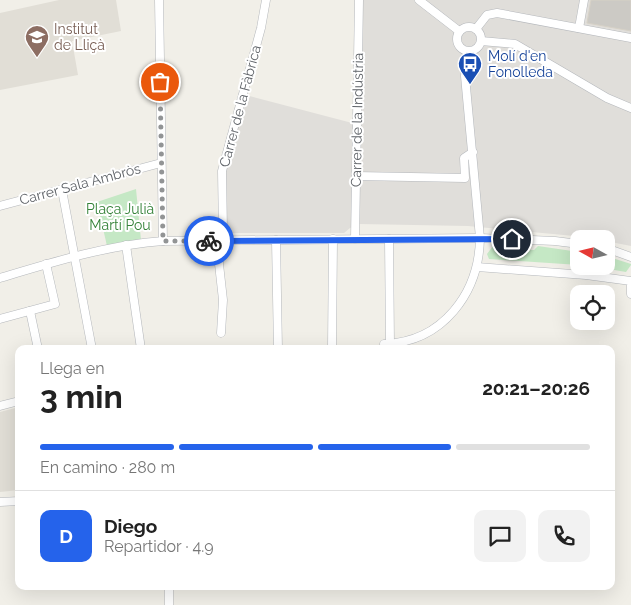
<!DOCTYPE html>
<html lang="es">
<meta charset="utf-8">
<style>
:root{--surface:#fff;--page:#f2f2f2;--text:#222;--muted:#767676;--line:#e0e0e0;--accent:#2563eb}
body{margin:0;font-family:Raleway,sans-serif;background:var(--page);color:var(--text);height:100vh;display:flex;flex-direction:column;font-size:19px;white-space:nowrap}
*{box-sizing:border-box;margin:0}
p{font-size:16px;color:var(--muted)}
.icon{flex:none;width:28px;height:28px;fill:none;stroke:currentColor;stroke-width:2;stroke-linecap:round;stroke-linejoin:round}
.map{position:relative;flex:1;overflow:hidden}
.panel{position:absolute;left:15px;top:345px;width:600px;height:245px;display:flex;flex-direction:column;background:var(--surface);border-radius:10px;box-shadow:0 5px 20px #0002}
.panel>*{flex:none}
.needle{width:32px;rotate:278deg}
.tools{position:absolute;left:570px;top:230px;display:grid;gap:10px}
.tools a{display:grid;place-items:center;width:45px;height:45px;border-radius:10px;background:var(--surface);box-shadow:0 5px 20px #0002;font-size:25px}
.pin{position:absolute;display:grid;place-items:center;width:42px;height:42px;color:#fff;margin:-21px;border:2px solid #fff;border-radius:50%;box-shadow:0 1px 5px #0007}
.courier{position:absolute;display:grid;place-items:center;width:50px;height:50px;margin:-25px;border:4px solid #2563eb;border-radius:50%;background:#fff;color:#222;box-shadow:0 1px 6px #0007}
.summary em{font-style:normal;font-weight:700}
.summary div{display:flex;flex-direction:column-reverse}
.summary{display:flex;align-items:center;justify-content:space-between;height:85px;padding:0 25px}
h1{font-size:32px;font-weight:700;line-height:38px}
.bar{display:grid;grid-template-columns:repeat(4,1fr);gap:8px 5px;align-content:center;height:60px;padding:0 25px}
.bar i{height:6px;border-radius:4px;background:var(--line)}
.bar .on{background:var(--accent)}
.bar p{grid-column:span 4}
.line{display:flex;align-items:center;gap:12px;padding:0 25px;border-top:1px solid var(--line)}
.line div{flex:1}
.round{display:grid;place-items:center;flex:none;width:52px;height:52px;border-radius:10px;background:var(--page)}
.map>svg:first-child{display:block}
</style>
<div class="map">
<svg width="631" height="605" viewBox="0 0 631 605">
<rect width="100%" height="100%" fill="#f1efe8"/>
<polygon fill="#e0deda" points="359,0 631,0 631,246 606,241 606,239 468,226 359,224 350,228 344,233 223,233 221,183 242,94 356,124"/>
<g fill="#e1ded6">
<polygon points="59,0 116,0 121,31 72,41 78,75 0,90 0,13"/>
<polygon points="19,407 19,490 0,492 0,412"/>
</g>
<g fill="#c5e8c5">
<polygon points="136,189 141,240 107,246 97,202"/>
<polygon points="508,245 510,249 534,250 538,246 579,252 579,265 489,259 487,254 493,246"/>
<polygon points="606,256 631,264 631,265 626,272 591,266 606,266"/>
</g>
<polygon fill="#cccac5" stroke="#d6d1c6" points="591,0 631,0 631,31 587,23"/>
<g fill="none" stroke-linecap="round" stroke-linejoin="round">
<g stroke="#b5b8bc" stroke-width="9">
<g id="minor">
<polyline points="159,0 163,241"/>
<polyline points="419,0 459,31"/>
<circle cx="469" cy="39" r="12"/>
<polyline points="579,28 584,0"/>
<polyline points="476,29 487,15 497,13 631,38"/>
<polyline points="481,41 515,44 607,98 631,108"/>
<polyline points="356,176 465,178 464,158 473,152"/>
<polyline points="62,190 92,349"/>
<polyline points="0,206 161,163"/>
<polyline points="355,239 359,0"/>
<polyline points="389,239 390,344"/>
<polyline points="276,240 278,349"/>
<polyline points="126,245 141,349"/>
<polyline points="606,248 631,257"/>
<polyline points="477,267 586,275 631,281 631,294"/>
<path d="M 0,278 C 53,262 108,245 163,241 L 480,238 L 555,241 L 579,244"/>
<polyline points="30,311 38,349"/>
<polyline points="0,319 55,304 46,264"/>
<polyline points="221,333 223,300 219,264 223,233 222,171 261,28 266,0"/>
<path d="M 384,344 C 443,342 479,293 480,238 L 465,76 L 467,52"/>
<polyline points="332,349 333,239"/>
<polyline points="0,406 19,401"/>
<polyline points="0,502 19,501"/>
<polyline points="169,605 169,586"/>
</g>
</g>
<use href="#minor" stroke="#fff" stroke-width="8"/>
</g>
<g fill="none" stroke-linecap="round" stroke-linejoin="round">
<polyline stroke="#929495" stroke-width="5" stroke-dasharray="0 9" points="160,82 163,241 209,241"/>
<polyline stroke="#2563eb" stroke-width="6" points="209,241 512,239"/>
</g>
<defs>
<g id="school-pin" transform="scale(1.25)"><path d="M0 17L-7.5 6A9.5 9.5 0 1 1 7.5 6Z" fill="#8d6e63" stroke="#fff"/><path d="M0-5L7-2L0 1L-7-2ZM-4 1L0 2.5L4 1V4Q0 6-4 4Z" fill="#fff"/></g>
<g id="bus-pin" transform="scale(1.25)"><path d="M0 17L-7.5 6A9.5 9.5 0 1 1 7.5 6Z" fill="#1a4fb4" stroke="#fff"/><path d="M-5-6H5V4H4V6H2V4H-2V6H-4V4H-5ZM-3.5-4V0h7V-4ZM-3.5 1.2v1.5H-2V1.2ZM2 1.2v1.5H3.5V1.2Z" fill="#fff"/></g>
</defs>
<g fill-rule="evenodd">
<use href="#school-pin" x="37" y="37"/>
<use href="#bus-pin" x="470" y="64"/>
</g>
<g text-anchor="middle" stroke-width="4" stroke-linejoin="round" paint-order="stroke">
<g font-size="14" fill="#785e54" stroke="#fff" text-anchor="start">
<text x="54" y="34">Institut<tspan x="54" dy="16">de Lliçà</tspan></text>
</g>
<g font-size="14" fill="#164399" stroke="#fff" text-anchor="start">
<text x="488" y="61">Molí d'en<tspan x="488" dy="16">Fonolleda</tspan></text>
</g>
<g font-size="14" fill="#5f6368" stroke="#fff">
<text transform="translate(240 106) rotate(-75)" y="5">Carrer de la Fàbrica</text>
<text transform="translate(357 120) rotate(-89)" y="5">Carrer de la Indústria</text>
<text transform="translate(80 184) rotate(-15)" y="5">Carrer Sala Ambròs</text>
</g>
<g font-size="14" fill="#348238" stroke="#fff">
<text x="120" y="214">Plaça Julià<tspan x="120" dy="16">Martí Pou</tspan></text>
</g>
</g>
</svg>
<div class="tools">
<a><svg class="needle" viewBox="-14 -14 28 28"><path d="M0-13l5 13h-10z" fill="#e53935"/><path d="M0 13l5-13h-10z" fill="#767676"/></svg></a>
<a><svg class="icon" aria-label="locate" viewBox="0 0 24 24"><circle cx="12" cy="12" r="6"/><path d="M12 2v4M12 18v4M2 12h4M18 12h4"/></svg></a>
</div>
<div class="pin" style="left:160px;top:82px;background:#ea580c"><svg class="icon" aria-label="bag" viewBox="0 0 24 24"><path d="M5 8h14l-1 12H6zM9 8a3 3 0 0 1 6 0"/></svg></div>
<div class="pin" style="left:512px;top:239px;background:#1f2937"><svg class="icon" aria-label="home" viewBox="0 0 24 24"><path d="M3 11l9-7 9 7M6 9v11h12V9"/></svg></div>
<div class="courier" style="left:209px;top:241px"><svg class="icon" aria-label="bike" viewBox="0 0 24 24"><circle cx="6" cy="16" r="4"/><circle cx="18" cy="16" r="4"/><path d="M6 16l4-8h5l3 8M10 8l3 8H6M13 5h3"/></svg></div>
<section class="panel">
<div class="summary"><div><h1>3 min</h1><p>Llega en</p></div><em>20:21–20:26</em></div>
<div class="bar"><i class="on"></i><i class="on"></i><i class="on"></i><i></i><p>En camino · 280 m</p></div>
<div class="line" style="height:90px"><b class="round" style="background:var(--accent);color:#fff">D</b><div><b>Diego</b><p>Repartidor · 4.9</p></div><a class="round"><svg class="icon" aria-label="chat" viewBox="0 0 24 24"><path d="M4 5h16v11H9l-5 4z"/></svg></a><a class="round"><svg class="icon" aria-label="phone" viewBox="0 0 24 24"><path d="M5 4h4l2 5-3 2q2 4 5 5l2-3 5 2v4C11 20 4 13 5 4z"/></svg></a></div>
</section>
</div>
